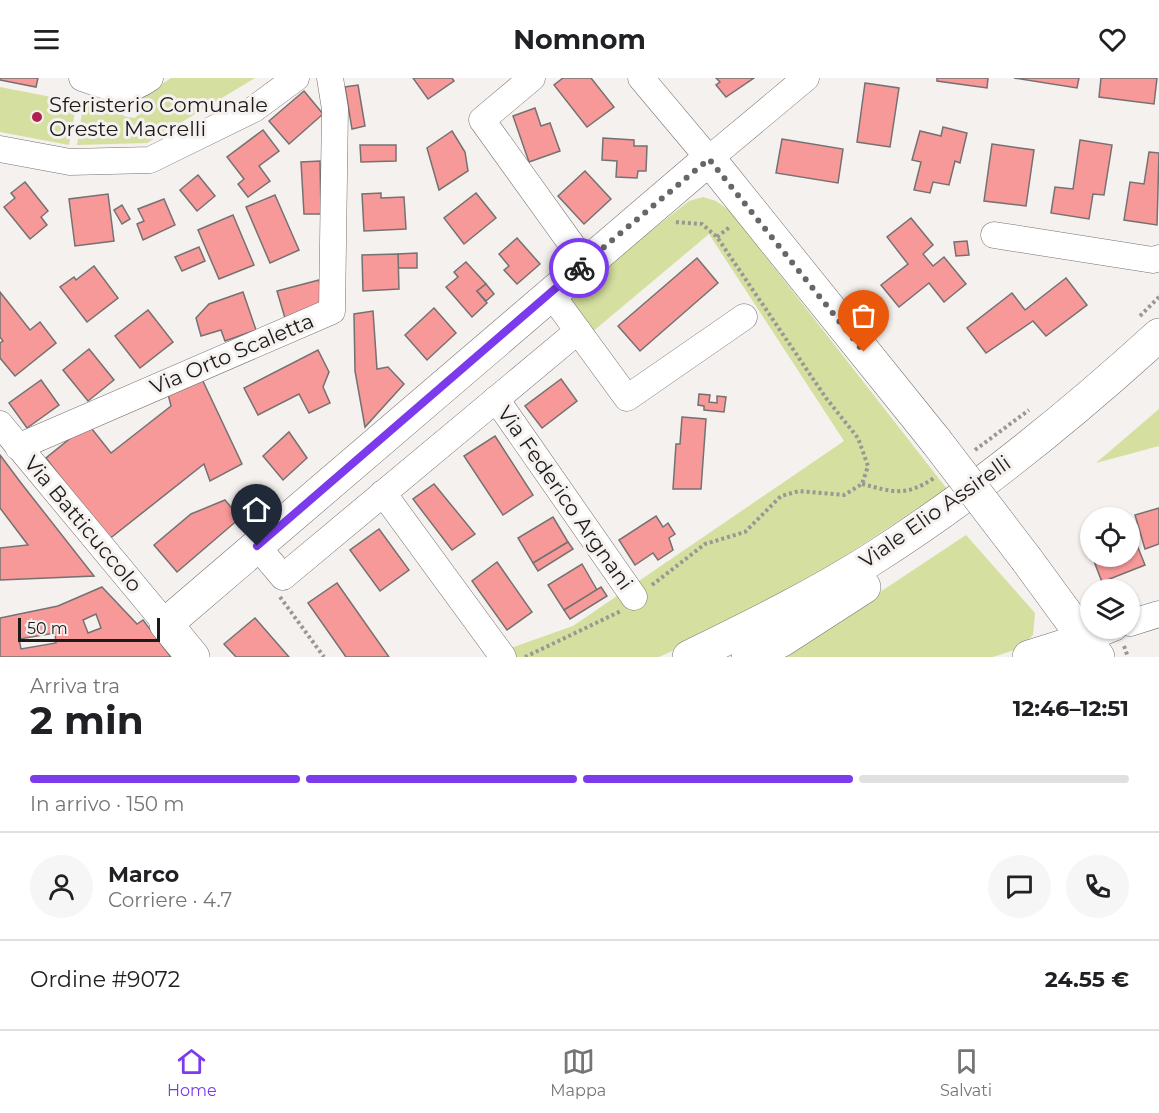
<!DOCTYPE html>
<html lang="it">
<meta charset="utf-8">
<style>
:root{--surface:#fff;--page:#f6f6f6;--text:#202124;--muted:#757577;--line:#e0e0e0;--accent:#7c3aed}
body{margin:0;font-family:Montserrat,sans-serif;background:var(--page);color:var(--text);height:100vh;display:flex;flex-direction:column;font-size:22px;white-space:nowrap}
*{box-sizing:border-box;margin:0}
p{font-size:20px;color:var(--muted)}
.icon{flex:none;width:33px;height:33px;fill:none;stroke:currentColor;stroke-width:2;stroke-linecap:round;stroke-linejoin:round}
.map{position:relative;height:579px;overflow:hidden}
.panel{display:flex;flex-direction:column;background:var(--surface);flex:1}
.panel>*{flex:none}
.buttons{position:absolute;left:1080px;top:429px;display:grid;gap:12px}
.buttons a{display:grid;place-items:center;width:60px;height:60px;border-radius:50%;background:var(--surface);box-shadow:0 2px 4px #0004;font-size:30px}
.scale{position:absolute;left:18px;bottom:15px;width:142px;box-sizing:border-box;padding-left:6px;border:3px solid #1d1b1a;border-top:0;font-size:16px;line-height:21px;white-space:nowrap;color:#1d1b1a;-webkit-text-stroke:4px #f5f1ef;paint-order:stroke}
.pin{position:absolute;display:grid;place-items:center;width:51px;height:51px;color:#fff;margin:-62px -26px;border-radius:50% 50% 50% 0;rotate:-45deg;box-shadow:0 0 6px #0007}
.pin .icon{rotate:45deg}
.courier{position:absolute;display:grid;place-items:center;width:60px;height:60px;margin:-30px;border:4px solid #7c3aed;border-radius:50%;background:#fff;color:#222;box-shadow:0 2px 8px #0007}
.headline em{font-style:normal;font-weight:700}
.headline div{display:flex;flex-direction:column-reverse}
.headline{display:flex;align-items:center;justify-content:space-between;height:102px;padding:0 30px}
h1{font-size:39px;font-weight:700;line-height:45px}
.bar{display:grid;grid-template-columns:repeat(4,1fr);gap:9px 6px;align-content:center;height:72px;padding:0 30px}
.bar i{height:8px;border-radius:4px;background:var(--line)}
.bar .selected{background:var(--accent)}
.bar p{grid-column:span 4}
.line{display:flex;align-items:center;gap:15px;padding:0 30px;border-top:2px solid var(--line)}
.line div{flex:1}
.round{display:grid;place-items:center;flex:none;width:63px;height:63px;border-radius:32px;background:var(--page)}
header{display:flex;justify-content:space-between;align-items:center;height:78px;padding:0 30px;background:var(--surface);font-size:27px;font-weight:700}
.menu{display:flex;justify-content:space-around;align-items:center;height:84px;border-top:2px solid var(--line);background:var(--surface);font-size:16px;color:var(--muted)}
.menu a{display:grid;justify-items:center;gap:3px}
.menu .selected{color:var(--accent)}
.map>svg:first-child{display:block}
</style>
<header><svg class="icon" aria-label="menu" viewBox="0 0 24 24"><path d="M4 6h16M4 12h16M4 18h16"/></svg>Nomnom<svg class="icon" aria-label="heart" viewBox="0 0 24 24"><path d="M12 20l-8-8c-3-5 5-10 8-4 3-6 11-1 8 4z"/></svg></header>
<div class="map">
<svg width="1159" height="579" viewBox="0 0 1159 579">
<rect width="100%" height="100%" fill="#f5f1ef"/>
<g fill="#d5df9f">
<path d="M 171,0 L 255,0 L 147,65 L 77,67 L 84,22 L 118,28 C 120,38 125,39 135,40 L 143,32 L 143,19 Z"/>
<polygon points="0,9 77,24 69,67 0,54"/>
<polygon points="703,119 716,123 730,133 947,411 822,493 744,540 659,579 485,579 573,548 844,363 709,156 591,255 566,220 689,123"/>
<polygon points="1159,331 1159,368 1096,385"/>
<polygon points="966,457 1035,535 1033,557 1020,570 993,579 770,579 859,528"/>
</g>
<g fill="#f89999" stroke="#767171" stroke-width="1.5" fill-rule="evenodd">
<polygon points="0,0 38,0 36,9 0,2"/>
<polygon points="413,0 452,0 454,3 428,21"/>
<polygon points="563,0 591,0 614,29 587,49 554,7"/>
<polygon points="716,0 754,0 726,19 716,7 720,4"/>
<polygon points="937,0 988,0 987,10 937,3"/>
<polygon points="1014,0 1079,0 1077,10"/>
<polygon points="1101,0 1157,0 1154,26 1099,19"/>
<polygon points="865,5 899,10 890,69 857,64"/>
<polygon points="358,7 365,48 352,51 345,9"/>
<polygon points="304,13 323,36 289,66 269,43"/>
<polygon points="535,30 541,48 550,45 560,73 529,84 513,38"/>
<polygon points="943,49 967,55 960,85 955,83 949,107 933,104 930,115 914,112 921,84 912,82 920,53 941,58"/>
<polygon points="263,52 279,73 259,88 270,103 248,119 238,106 244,101 227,79"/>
<polygon points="452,53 465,74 468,93 439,112 427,70"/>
<polygon points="603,60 634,62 634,68 647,68 646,93 638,93 637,100 616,99 617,83 602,82"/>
<polygon points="782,61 843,71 838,105 776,95"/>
<polygon points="1080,62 1112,67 1104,117 1093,116 1089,141 1051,135 1055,109 1073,111"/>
<polygon points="992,66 1034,72 1026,128 984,123"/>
<polygon points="360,67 396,67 396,83 361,84"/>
<polygon points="1149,74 1159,75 1157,147 1124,142 1130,104 1144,106"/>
<polygon points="320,83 321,136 304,136 301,84"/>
<polygon points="585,93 611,121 584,146 558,118"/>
<polygon points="198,97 215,118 197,133 180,112"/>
<polygon points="25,104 48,133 41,139 47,147 30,161 4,129 15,120 11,115"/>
<polygon points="381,115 381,120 404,119 406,151 364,153 362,116"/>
<polygon points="476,115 496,140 464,166 444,140"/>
<polygon points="108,116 114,163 75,168 69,121"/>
<polygon points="275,117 299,172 270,185 246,129"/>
<polygon points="164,121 175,147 143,162 137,146 144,143 138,131"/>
<polygon points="122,127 130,141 122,146 114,132"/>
<polygon points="233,137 254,187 219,201 198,152"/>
<polygon points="911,140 933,167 923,176 933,188 944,179 966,206 944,224 929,205 899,229 881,207 908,186 887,159"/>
<polygon points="517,160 540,186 517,206 504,192 509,188 499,176"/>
<polygon points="967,163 969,177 956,178 954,164"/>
<polygon points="199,169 205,183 182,193 175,179"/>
<polygon points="417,175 417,190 398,190 398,176"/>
<polygon points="398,176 399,211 363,213 362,177"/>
<polygon points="697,180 718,205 640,273 618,248"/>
<polygon points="466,184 486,206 477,213 487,225 472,239 446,209 458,199 454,194"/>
<polygon points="94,188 118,220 87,244 60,209 74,199 76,202"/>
<polygon points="1066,200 1087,227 1046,258 1033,243 986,275 967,250 1012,215 1025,232"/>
<polygon points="319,202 324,229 285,240 277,213"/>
<polygon points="486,206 494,216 486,223 477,213"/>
<polygon points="0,214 30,252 40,244 56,265 15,298 0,280 0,265 3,263 0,259"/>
<polygon points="243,214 256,252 225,263 221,252 201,258 196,240 209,226"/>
<polygon points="434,230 456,255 427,282 405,257"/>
<polygon points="148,232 173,264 140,290 115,258"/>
<polygon points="373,233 377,291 388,289 404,306 365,349 355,293 354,236"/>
<polygon points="89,271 114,302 88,323 63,292"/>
<polygon points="318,272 329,294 323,309 330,325 309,335 299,316 258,337 244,310"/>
<polygon points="201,299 242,386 210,403 204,386 108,462 46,380 88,346 111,375 171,328 168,316"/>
<polygon points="561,301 577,323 542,350 525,328"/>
<polygon points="41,302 59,327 27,350 9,325"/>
<polygon points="699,316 710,317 709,324 717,325 717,318 726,319 724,334 704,332 704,328 698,327"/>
<polygon points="682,339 706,341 701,411 673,411 676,366 680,366"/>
<polygon points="289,354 307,380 283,402 263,378"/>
<polygon points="495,358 533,417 503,437 464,378"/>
<polygon points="0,377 21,405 94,498 0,502 0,470 28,467 0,430"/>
<polygon points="434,406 475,456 452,472 413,421"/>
<polygon points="225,422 240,440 177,494 154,467 191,436"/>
<polygon points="1159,430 1159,466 1145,471 1135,437"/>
<polygon points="656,438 663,449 668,445 675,456 669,460 673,472 658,482 653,475 635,487 619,462"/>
<polygon points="553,439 568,464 533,485 518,460"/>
<polygon points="379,451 409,492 380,513 350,472"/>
<polygon points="1133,457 1145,487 1102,504 1092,478 1130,478 1130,458"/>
<polygon points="568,464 573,471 538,493 533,485"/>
<polygon points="497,484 532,534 507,552 472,503"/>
<polygon points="582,486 597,512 564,532 548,507"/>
<polygon points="337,505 389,579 346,579 308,525"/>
<path d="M 102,509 L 137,546 L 143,542 L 171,579 L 0,579 L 0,540 L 58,528 ZM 96,536 L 101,550 L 88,555 L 83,542 ZM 55,555 L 56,565 L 21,571 L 19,561 Z"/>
<polygon points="601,509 607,518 570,541 564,532"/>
<polygon points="255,540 289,579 236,579 224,566"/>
</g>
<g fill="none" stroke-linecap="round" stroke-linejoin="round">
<g stroke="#767270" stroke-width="27">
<g id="minor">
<path d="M 82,0 C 111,9 124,19 150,0"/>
<polyline points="532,0 482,42 585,185"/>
<polyline points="641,0 709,81 806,0"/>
<polyline points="0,71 70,84 150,82 254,31 296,0"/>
<polyline points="994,157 1153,182 1159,180"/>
<polyline points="578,253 627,320 744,239"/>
<polyline points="496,321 634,519"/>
<polyline points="0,346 166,546"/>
<polyline points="18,369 332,233 335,31 330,0"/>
<polyline points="383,415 503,579"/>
<polyline points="257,468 283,499 578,253 551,216"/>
<polyline points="1130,545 1159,536"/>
<polyline points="1086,561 1114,550"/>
</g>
</g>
<g stroke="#767270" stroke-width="34">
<g id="major">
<polyline points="1027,482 1098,579"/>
<polyline points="193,579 166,546 709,81 936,363"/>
<path d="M 689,579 C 750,549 812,519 869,483 C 972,418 1069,339 1159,257"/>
<polyline points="748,579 782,562 864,509"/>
<polyline points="1029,579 1086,561"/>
</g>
</g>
<g stroke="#9b9796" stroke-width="4" stroke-dasharray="3 3" stroke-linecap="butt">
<polyline points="717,159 731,148"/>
<polyline points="1140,238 1159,219"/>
<polyline points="975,372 1029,332"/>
<path d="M 862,406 C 893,414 906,419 934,400"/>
<polyline points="652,507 705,466 745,454 781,418 799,413 844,417 862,406 868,388 858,360 826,320 717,159 702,146 674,144"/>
<polyline points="280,519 324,579"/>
<polyline points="1124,568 1128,579"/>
<polyline points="525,579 621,533"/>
</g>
<use href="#minor" stroke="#fff" stroke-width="26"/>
<use href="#major" stroke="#fff" stroke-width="33"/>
<g stroke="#767270" stroke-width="34" stroke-linecap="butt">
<polyline id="major-bridge" points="936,363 1027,482"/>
</g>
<use href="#major-bridge" stroke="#fff" stroke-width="33"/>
</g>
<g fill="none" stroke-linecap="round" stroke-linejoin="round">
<polyline stroke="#696665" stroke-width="6" stroke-dasharray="0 10.8" points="579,190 709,81 864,274"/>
<polyline stroke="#7c3aed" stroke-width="8" points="257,468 579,190"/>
</g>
<circle fill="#b11f4d" stroke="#f5f1ef" stroke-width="2" cx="37" cy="39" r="6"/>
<g text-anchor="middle" stroke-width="6" stroke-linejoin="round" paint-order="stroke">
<g font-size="21" fill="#1d1b1a" stroke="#f5f1ef" text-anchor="start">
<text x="49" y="34">Sferisterio Comunale<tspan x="49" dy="24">Oreste Macrelli</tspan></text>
</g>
<g font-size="21" fill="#1d1b1a" stroke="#f5f1ef">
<text transform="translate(232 276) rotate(-23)" y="7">Via Orto Scaletta</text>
<text transform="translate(565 420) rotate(55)" y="7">Via Federico Argnani</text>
<text transform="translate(935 434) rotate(-35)" y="7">Viale Elio Assirelli</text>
<text transform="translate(83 446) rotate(50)" y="7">Via Batticuccolo</text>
</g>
</g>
</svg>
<div class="buttons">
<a><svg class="icon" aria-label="locate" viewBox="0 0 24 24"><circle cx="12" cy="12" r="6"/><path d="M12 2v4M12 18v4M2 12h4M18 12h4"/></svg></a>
<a><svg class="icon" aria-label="layers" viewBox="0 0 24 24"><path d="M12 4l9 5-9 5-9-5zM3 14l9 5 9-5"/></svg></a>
</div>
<div class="scale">50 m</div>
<div class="pin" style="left:864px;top:274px;background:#ea580c"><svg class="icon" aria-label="bag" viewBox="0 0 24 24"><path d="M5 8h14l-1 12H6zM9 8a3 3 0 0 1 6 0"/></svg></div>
<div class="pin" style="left:257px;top:468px;background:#1f2937"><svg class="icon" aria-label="home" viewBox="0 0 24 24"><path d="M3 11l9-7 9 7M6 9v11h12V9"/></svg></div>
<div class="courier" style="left:579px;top:190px"><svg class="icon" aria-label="bike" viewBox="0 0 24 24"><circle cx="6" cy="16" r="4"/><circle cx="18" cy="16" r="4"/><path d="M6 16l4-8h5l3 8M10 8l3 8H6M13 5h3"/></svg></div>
</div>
<section class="panel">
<div class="headline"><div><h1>2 min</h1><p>Arriva tra</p></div><em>12:46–12:51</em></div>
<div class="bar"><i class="selected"></i><i class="selected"></i><i class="selected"></i><i></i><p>In arrivo · 150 m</p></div>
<div class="line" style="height:108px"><a class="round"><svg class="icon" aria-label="person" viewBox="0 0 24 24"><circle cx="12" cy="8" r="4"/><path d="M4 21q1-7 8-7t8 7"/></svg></a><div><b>Marco</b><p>Corriere · 4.7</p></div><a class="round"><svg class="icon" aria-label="chat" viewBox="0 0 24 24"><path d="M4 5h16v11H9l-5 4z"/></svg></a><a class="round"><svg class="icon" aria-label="phone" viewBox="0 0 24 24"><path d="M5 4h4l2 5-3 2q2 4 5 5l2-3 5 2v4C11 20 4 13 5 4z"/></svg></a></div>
<div class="line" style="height:78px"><div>Ordine #9072</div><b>24.55 €</b></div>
</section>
<nav class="menu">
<a class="selected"><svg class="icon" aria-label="home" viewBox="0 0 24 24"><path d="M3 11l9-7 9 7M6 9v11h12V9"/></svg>Home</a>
<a><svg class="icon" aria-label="map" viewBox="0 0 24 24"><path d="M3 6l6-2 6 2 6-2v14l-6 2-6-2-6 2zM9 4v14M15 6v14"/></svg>Mappa</a>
<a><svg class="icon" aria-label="saved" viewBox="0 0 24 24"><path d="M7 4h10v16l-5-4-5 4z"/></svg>Salvati</a>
</nav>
